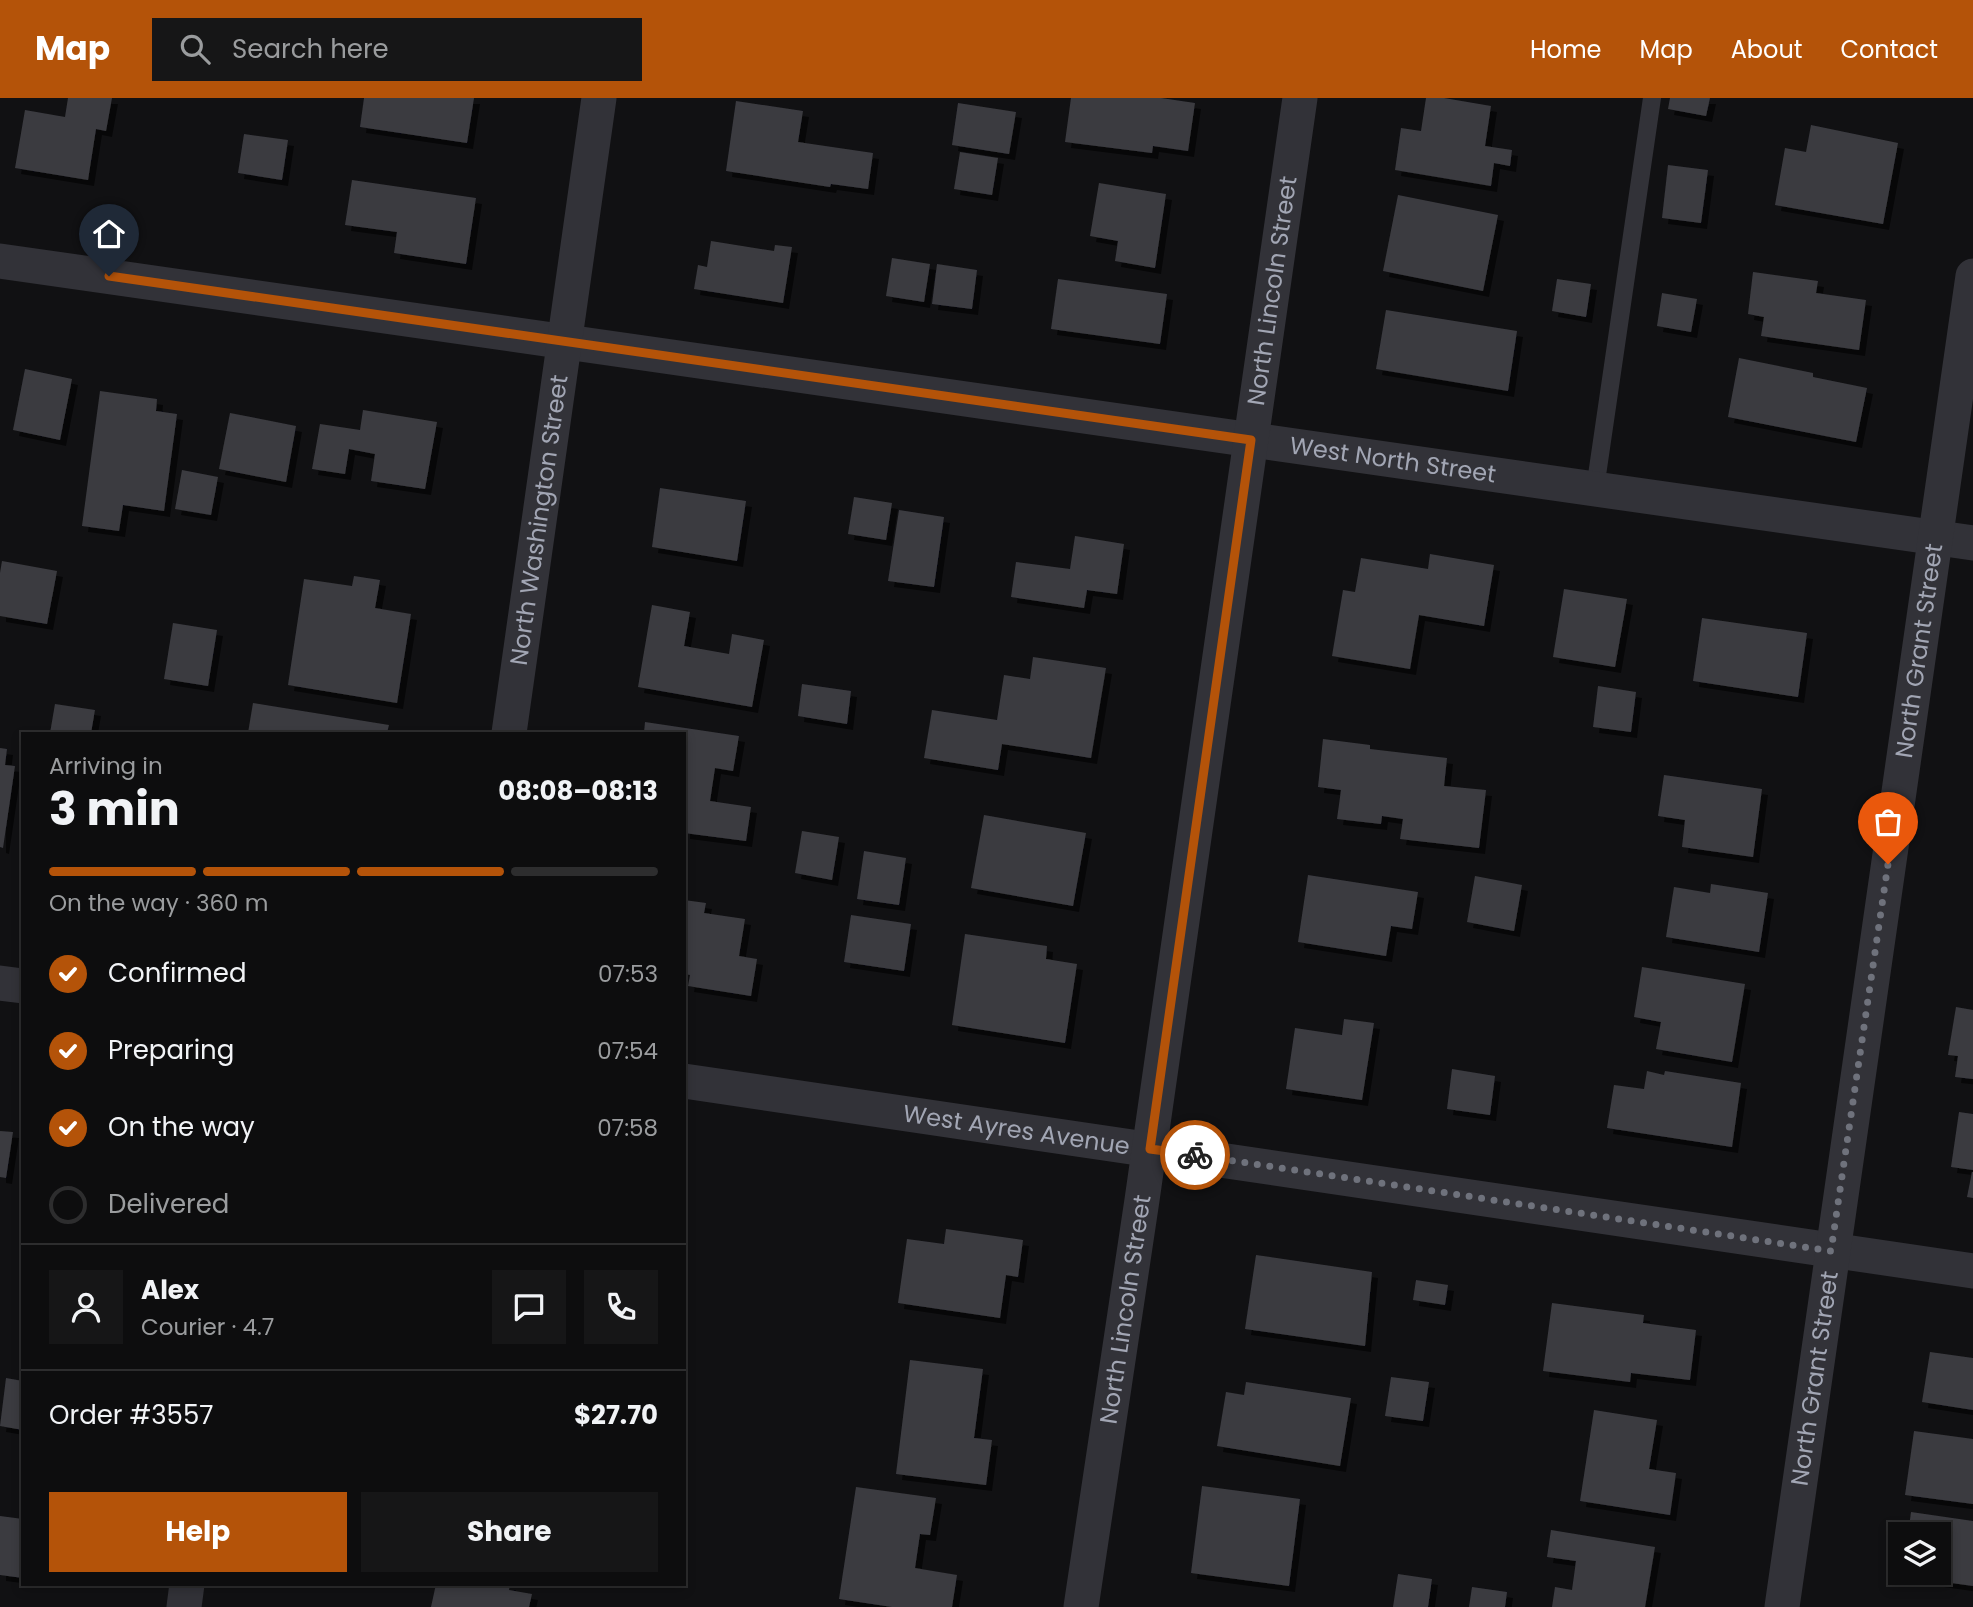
<!DOCTYPE html>
<meta charset="utf-8">
<style>
:root{--surface:#0d0d0e;--page:#161617;--text:#f1f3f6;--muted:#9a9c9e;--line:#2d2d2e;--accent:#b45309}
body{margin:0;font-family:Poppins,sans-serif;background:var(--page);color:var(--text);height:100vh;display:flex;flex-direction:column;font-size:26px;white-space:nowrap}
*{box-sizing:border-box;margin:0}
p{font-size:23px;color:var(--muted)}
.icon{flex:none;width:38px;height:38px;fill:none;stroke:currentColor;stroke-width:2;stroke-linecap:round;stroke-linejoin:round}
.map{position:relative;flex:1;overflow:hidden}
.panel{position:absolute;left:21px;top:634px;width:665px;height:854px;display:flex;flex-direction:column;background:var(--surface);border-radius:0px;box-shadow:0 4px 10px #0003,0 0 0 2px var(--line)}
.panel>*{flex:none}
.buttons{position:absolute;left:1888px;top:1424px;display:grid;gap:14px}
.buttons a{display:grid;place-items:center;width:63px;height:63px;border-radius:0px;background:var(--surface);box-shadow:0 4px 10px #0003,0 0 0 2px var(--line);font-size:35px}
.pin{position:absolute;display:grid;place-items:center;width:60px;height:60px;color:#fff;margin:-72px -30px;border-radius:50% 50% 50% 0;rotate:-45deg;box-shadow:0 0 7px #0007}
.pin .icon{rotate:45deg}
.courier{position:absolute;display:grid;place-items:center;width:70px;height:70px;margin:-35px;border:5px solid #b45309;border-radius:50%;background:#fff;color:#222;box-shadow:0 2px 9px #0007}
.summary em{font-style:normal;font-weight:700}
.summary div{display:flex;flex-direction:column-reverse}
.summary{display:flex;align-items:center;justify-content:space-between;height:119px;padding:0 28px}
h1{font-size:46px;font-weight:700;line-height:52px}
.bar{display:grid;grid-template-columns:repeat(4,1fr);gap:10px 7px;align-content:center;height:84px;padding:0 28px}
.bar i{height:9px;border-radius:5px;background:var(--line)}
.bar .active{background:var(--accent)}
.bar p{grid-column:span 4}
.line{display:flex;align-items:center;gap:18px;padding:0 28px;border-top:2px solid var(--line)}
.line div{flex:1}
.round{display:grid;place-items:center;flex:none;width:74px;height:74px;border-radius:0px;background:var(--page)}
ol{padding:0 28px;list-style:none}
li{display:flex;align-items:center;gap:21px;height:77px}
li p{margin-inline-start:auto}
li .icon{padding:7px;border-radius:50%;background:var(--accent);color:#fff;stroke-width:4}
li:last-child{color:var(--muted)}
li i{width:38px;height:38px;border:4px solid var(--line);border-radius:50%}
.button{display:flex;gap:14px;margin-top:auto;padding:14px 28px}
.button a{flex:1;height:80px;border-radius:0px;background:var(--accent);color:#fff;font-size:28px;font-weight:700;line-height:80px;text-align:center}
.button a+a{background:var(--page);color:var(--text)}
header{display:flex;align-items:center;gap:42px;box-sizing:border-box;height:98px;padding:0 35px;background:var(--accent);color:#fff}
header strong{font-size:33px}
nav{display:flex;gap:38px;margin-inline-start:auto;font-size:24px}
.search{width:490px;height:63px;background:var(--page);display:flex;align-items:center;gap:18px;box-sizing:border-box;padding:0 24px;border-radius:0px;color:var(--muted);font-size:26px}
.map>svg:first-child{display:block}
</style>
<header>
<strong>Map</strong>
<div class="search"><svg class="icon" aria-label="search" viewBox="0 0 24 24"><circle cx="10" cy="10" r="6"/><path d="M15 15l6 6"/></svg>Search here</div>
<nav><a>Home</a><a>Map</a><a>About</a><a>Contact</a></nav>
</header>
<div class="map">
<svg width="1973" height="1509" viewBox="0 0 1973 1509">
<defs>
<filter id="shadow"><feDropShadow dx="6" dy="6" stdDeviation="0" flood-color="#0009"/></filter>
</defs>
<rect width="100%" height="100%" fill="#111113"/>
<g fill="#3b3b40" filter="url(#shadow)">
<polygon points="68,0 112,0 106,33 96,31 88,82 15,70 25,12 65,19"/>
<polygon points="364,0 474,0 467,45 360,29"/>
<polygon points="1071,0 1161,0 1195,5 1188,53 1153,48 1152,55 1065,44"/>
<polygon points="1426,0 1444,0 1491,8 1485,48 1512,52 1510,68 1494,65 1491,88 1395,72 1401,30 1421,33"/>
<polygon points="1670,0 1710,0 1706,18 1668,11"/>
<polygon points="736,3 803,13 798,44 873,55 868,91 831,86 830,89 726,73"/>
<polygon points="958,5 1016,14 1009,56 952,47"/>
<polygon points="1811,27 1898,45 1883,126 1775,107 1785,50 1806,54"/>
<polygon points="244,36 288,42 282,82 238,75"/>
<polygon points="960,54 998,60 992,97 954,91"/>
<polygon points="1668,67 1708,72 1701,125 1662,120"/>
<polygon points="352,82 476,100 466,166 394,155 397,134 345,127"/>
<polygon points="1099,85 1166,96 1155,170 1115,163 1118,143 1090,138"/>
<polygon points="1398,97 1498,117 1483,193 1383,173"/>
<polygon points="711,143 774,153 775,147 792,149 783,205 694,191 698,167 707,169"/>
<polygon points="892,160 930,166 924,204 886,198"/>
<polygon points="937,166 977,172 972,211 932,206"/>
<polygon points="1753,174 1818,183 1816,195 1866,202 1859,252 1761,238 1764,219 1748,216"/>
<polygon points="1058,181 1167,196 1160,246 1051,231"/>
<polygon points="1557,181 1591,186 1586,219 1552,213"/>
<polygon points="1662,195 1697,201 1691,234 1657,228"/>
<polygon points="1386,212 1517,233 1508,293 1376,271"/>
<polygon points="1739,260 1813,275 1813,279 1867,290 1856,344 1728,319"/>
<polygon points="25,271 72,281 60,342 13,332"/>
<polygon points="100,293 157,301 156,313 177,316 164,413 123,407 119,433 82,428"/>
<polygon points="363,312 437,324 425,391 371,383 375,356 349,351 345,376 312,371 320,326 360,332"/>
<polygon points="230,315 296,328 286,384 219,371"/>
<polygon points="182,372 218,379 211,417 175,411"/>
<polygon points="660,390 746,403 737,463 652,449"/>
<polygon points="854,399 892,405 886,442 848,436"/>
<polygon points="899,412 944,419 934,489 888,483"/>
<polygon points="1075,438 1124,446 1117,496 1087,492 1084,510 1011,499 1016,464 1070,471"/>
<polygon points="1430,456 1494,467 1484,528 1419,517 1410,571 1332,558 1343,492 1355,494 1361,460 1428,471"/>
<polygon points="2,463 57,473 47,526 0,518 0,475"/>
<polygon points="354,478 380,482 375,510 411,516 397,605 288,587 304,481 352,488"/>
<polygon points="1564,491 1627,501 1615,569 1553,559"/>
<polygon points="652,507 690,514 684,548 729,556 732,536 764,542 752,609 638,589"/>
<polygon points="1702,520 1807,535 1798,599 1693,583"/>
<polygon points="173,525 217,532 208,588 164,581"/>
<polygon points="1033,559 1106,570 1091,660 1002,646 998,672 924,660 932,612 997,622 1004,577 1030,581"/>
<polygon points="802,586 851,593 847,626 798,618"/>
<polygon points="1598,588 1636,594 1631,634 1593,629"/>
<polygon points="253,605 389,627 387,635 248,635"/>
<polygon points="55,606 95,612 91,635 50,635"/>
<polygon points="645,624 739,638 733,673 715,670 710,703 751,709 746,743 684,735 684,635 644,635"/>
<polygon points="1323,641 1370,647 1370,651 1447,660 1444,688 1486,692 1479,750 1400,741 1403,721 1382,718 1381,726 1337,721 1341,692 1318,689"/>
<polygon points="0,650 7,651 5,667 15,668 3,750 0,749"/>
<polygon points="1664,677 1762,691 1753,759 1682,749 1685,722 1658,718"/>
<polygon points="984,717 1086,735 1073,808 971,790"/>
<polygon points="802,733 839,739 832,782 795,775"/>
<polygon points="864,753 906,760 899,807 857,801"/>
<polygon points="1308,777 1418,794 1412,831 1391,828 1386,858 1298,844"/>
<polygon points="1475,778 1522,787 1514,833 1467,824"/>
<polygon points="1711,786 1768,795 1759,854 1666,839 1674,789 1710,795"/>
<polygon points="684,802 706,805 704,815 745,821 739,858 757,861 751,898 688,888 690,877 684,876"/>
<polygon points="851,817 911,826 904,873 844,864"/>
<polygon points="965,836 1047,848 1046,861 1077,866 1065,945 952,927"/>
<polygon points="1642,869 1745,886 1732,964 1656,951 1661,924 1634,919"/>
<polygon points="1956,909 1973,912 1973,981 1955,979 1958,958 1948,957"/>
<polygon points="1344,921 1374,925 1362,1002 1286,991 1295,930 1342,937"/>
<polygon points="1452,971 1495,978 1490,1017 1447,1011"/>
<polygon points="1647,973 1664,977 1665,973 1741,985 1732,1049 1607,1030 1614,987 1644,991"/>
<polygon points="1959,1014 1973,1016 1973,1072 1951,1069"/>
<polygon points="0,1033 13,1034 6,1080 0,1079"/>
<polygon points="1972,1074 1973,1074 1973,1100 1967,1099"/>
<polygon points="946,1131 1023,1142 1018,1179 1006,1177 1000,1220 898,1205 907,1141 944,1146"/>
<polygon points="1256,1157 1372,1174 1365,1248 1245,1231"/>
<polygon points="1416,1182 1448,1187 1445,1207 1413,1202"/>
<polygon points="1552,1205 1644,1217 1643,1225 1696,1232 1690,1282 1631,1275 1630,1284 1543,1273"/>
<polygon points="1930,1254 1973,1260 1973,1312 1922,1304"/>
<polygon points="910,1262 983,1271 974,1340 992,1342 986,1387 896,1376"/>
<polygon points="1391,1279 1429,1284 1423,1323 1385,1318"/>
<polygon points="6,1280 23,1283 23,1332 0,1328"/>
<polygon points="1246,1284 1351,1300 1340,1368 1217,1348 1226,1294 1244,1297"/>
<polygon points="1594,1312 1657,1322 1649,1371 1676,1375 1670,1417 1580,1403"/>
<polygon points="1914,1333 1973,1341 1973,1406 1905,1397"/>
<polygon points="1202,1388 1300,1401 1289,1488 1191,1475"/>
<polygon points="856,1389 936,1400 930,1437 920,1436 915,1470 957,1477 952,1509 892,1509 839,1501"/>
<polygon points="1911,1414 1973,1423 1973,1488 1902,1478 1902,1475 1939,1475 1939,1437 1908,1437"/>
<polygon points="0,1418 23,1421 23,1480 0,1477"/>
<polygon points="1551,1432 1655,1449 1645,1509 1552,1509 1555,1489 1572,1492 1576,1463 1547,1459"/>
<polygon points="1398,1476 1432,1481 1428,1509 1393,1509"/>
<polygon points="436,1486 510,1486 509,1492 532,1496 529,1509 431,1509"/>
<polygon points="1472,1489 1507,1494 1505,1509 1469,1509"/>
</g>
<g fill="none" stroke-linecap="round" stroke-linejoin="round">
<polyline stroke="#323238" stroke-width="18" points="1595,391 1652,0"/>
<g stroke="#323238" stroke-width="35">
<path id="s1" d="M 0,163 L 1973,445"/>
<path id="s2" d="M 509,635 L 599,0"/>
<polyline points="0,885 23,888"/>
<path id="s3" d="M 684,983 L 1973,1173"/>
<polyline points="184,1509 187,1486"/>
<path id="s4" d="M 1081,1509 L 1142,1102 L 1300,0"/>
<path id="s5" d="M 1782,1509 L 1973,178"/>
</g>
</g>
<g fill="none" stroke-linecap="round" stroke-linejoin="round">
<polyline stroke="#6f727c" stroke-width="7" stroke-dasharray="0 12.6" points="1195,1057 1831,1153 1888,766"/>
<polyline stroke="#b45309" stroke-width="9" points="109,178 1251,342 1150,1051 1195,1057"/>
</g>
<g text-anchor="middle" stroke-width="5" stroke-linejoin="round" paint-order="stroke">
<g font-size="24" fill="#a2a6b4" stroke="#0c0c0d">
<text dy="8" stroke="none"><textPath href="#s4" startOffset="1330">North Lincoln Street</textPath></text>
<text dy="8" stroke="none"><textPath href="#s1" startOffset="1407">West North Street</textPath></text>
<text dy="8" stroke="none"><textPath href="#s2" startOffset="215">North Washington Street</textPath></text>
<text dy="8" stroke="none"><textPath href="#s5" startOffset="966">North Grant Street</textPath></text>
<text dy="8" stroke="none"><textPath href="#s3" startOffset="336">West Ayres Avenue</textPath></text>
<text dy="8" stroke="none"><textPath href="#s4" startOffset="301">North Lincoln Street</textPath></text>
<text dy="8" stroke="none"><textPath href="#s5" startOffset="231">North Grant Street</textPath></text>
</g>
</g>
</svg>
<div class="buttons">
<a><svg class="icon" aria-label="layers" viewBox="0 0 24 24"><path d="M12 4l9 5-9 5-9-5zM3 14l9 5 9-5"/></svg></a>
</div>
<div class="pin" style="left:1888px;top:766px;background:#ea580c"><svg class="icon" aria-label="bag" viewBox="0 0 24 24"><path d="M5 8h14l-1 12H6zM9 8a3 3 0 0 1 6 0"/></svg></div>
<div class="pin" style="left:109px;top:178px;background:#1f2937"><svg class="icon" aria-label="home" viewBox="0 0 24 24"><path d="M3 11l9-7 9 7M6 9v11h12V9"/></svg></div>
<div class="courier" style="left:1195px;top:1057px"><svg class="icon" aria-label="bike" viewBox="0 0 24 24"><circle cx="6" cy="16" r="4"/><circle cx="18" cy="16" r="4"/><path d="M6 16l4-8h5l3 8M10 8l3 8H6M13 5h3"/></svg></div>
<section class="panel">
<div class="summary"><div><h1>3 min</h1><p>Arriving in</p></div><em>08:08–08:13</em></div>
<div class="bar"><i class="active"></i><i class="active"></i><i class="active"></i><i></i><p>On the way · 360 m</p></div>
<ol>
<li><svg class="icon" aria-label="check" viewBox="0 0 24 24"><path d="M5 12l5 5 9-10"/></svg>Confirmed<p>07:53</p></li>
<li><svg class="icon" aria-label="check" viewBox="0 0 24 24"><path d="M5 12l5 5 9-10"/></svg>Preparing<p>07:54</p></li>
<li><svg class="icon" aria-label="check" viewBox="0 0 24 24"><path d="M5 12l5 5 9-10"/></svg>On the way<p>07:58</p></li>
<li><i></i>Delivered</li>
</ol>
<div class="line" style="height:126px"><a class="round"><svg class="icon" aria-label="person" viewBox="0 0 24 24"><circle cx="12" cy="8" r="4"/><path d="M4 21q1-7 8-7t8 7"/></svg></a><div><b>Alex</b><p>Courier · 4.7</p></div><a class="round"><svg class="icon" aria-label="chat" viewBox="0 0 24 24"><path d="M4 5h16v11H9l-5 4z"/></svg></a><a class="round"><svg class="icon" aria-label="phone" viewBox="0 0 24 24"><path d="M5 4h4l2 5-3 2q2 4 5 5l2-3 5 2v4C11 20 4 13 5 4z"/></svg></a></div>
<div class="line" style="height:91px"><div>Order #3557</div><b>$27.70</b></div>
<div class="button"><a>Help</a><a>Share</a></div>
</section>
</div>
